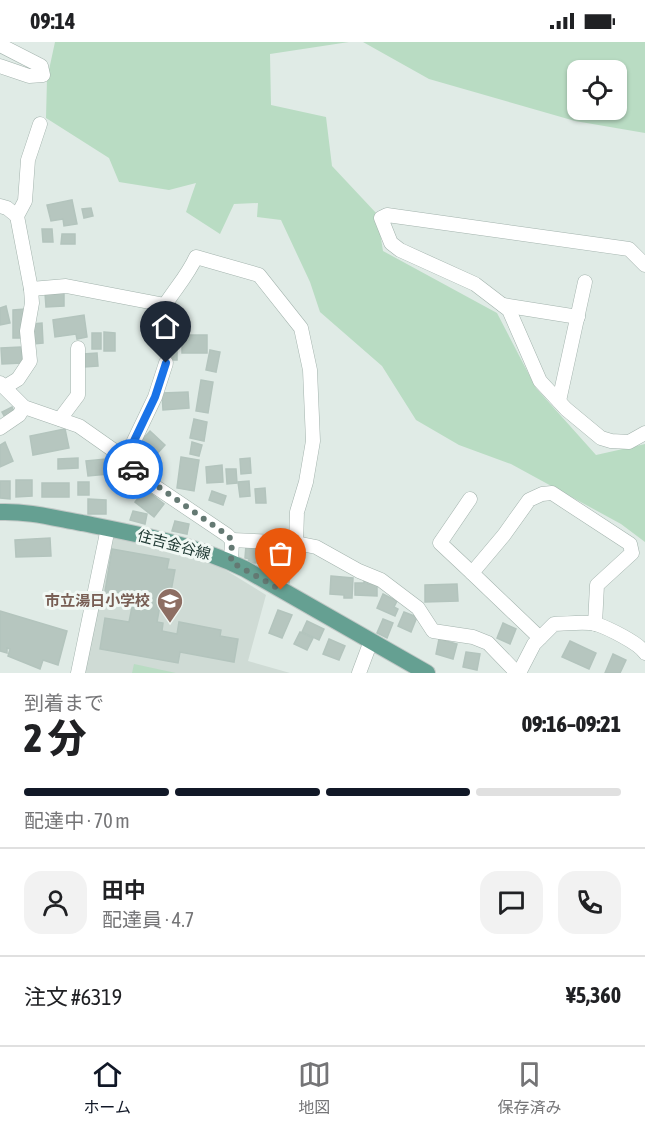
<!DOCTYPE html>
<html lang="ja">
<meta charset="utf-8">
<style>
:root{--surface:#fff;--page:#f2f2f2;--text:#202124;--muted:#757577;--line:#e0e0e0;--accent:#111827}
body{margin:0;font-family:"Asap Condensed","Noto Sans JP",sans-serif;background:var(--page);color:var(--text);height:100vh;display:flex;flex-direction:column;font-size:22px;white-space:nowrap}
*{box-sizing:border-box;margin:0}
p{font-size:20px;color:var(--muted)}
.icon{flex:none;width:33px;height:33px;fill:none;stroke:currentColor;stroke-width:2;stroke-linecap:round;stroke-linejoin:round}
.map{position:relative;height:631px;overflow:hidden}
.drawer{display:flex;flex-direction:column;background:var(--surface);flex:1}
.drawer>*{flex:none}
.fabs{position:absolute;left:567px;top:18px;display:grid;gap:12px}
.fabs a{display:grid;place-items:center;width:60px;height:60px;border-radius:12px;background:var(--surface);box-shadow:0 2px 4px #0004;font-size:30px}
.pin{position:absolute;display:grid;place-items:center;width:51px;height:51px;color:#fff;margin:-62px -26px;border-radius:50% 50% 50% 0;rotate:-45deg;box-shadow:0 0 6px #0007}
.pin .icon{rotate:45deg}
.courier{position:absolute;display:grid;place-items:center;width:60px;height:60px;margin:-30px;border:4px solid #1a73e8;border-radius:50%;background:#fff;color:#222;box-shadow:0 2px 8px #0007}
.overview em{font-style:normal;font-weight:800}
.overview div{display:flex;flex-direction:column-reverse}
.overview{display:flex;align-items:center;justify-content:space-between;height:102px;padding:0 24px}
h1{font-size:39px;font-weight:800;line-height:45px}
.bar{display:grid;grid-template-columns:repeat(4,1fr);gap:9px 6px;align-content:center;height:72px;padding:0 24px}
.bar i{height:8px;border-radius:4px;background:var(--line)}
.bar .selected{background:var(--accent)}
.bar p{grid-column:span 4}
.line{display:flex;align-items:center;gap:15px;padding:0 24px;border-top:2px solid var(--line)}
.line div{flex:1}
.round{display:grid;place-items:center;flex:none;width:63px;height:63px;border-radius:18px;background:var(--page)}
.status{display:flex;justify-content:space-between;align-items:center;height:42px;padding:0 30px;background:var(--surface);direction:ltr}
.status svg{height:16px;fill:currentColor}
.menu{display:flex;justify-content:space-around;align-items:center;height:84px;border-top:2px solid var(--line);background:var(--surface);font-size:16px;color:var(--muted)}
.menu a{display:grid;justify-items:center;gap:3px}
.menu .selected{color:var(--accent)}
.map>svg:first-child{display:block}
</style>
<div class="status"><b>09:14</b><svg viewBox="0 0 49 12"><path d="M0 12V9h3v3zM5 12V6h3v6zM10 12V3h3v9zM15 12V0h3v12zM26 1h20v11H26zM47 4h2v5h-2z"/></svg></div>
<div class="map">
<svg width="645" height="631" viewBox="0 0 645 631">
<rect width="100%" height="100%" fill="#e0ebe6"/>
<polygon fill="#cfdbd5" points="111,494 206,516 266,553 248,619 290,631 84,631"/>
<g fill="#b9dcc3" fill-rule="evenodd">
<polygon points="55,0 349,0 270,12 271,63 326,75 332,124 377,172 383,209 497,271 536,346 596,413 645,402 645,500 621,482 511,422 459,403 416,378 382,324 320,270 310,240 281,178 257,175 258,161 234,162 220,192 186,170 196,141 169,148 119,140 109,116 46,76 47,37"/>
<path d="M 363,0 L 645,0 L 645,91 L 575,79 L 429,37 ZM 578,28 L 616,28 L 616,68 L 578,68 Z"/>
<polygon points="134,622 176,631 132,631"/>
</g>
<g fill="#b6c6bf" stroke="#b3c4bd" stroke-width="1.5">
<polygon points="72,158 77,182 64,184 63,177 51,179 47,163"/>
<polygon points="91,166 93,174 84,176 82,167"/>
<polygon points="42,187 52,187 53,200 43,200"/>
<polygon points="62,192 75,192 75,202 61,202"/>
<polygon points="64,250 64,264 46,265 45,251"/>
<polygon points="6,264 10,281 0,283 0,266"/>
<polygon points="25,267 25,296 13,296 13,268"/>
<polygon points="84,273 87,295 77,297 76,292 55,295 53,278"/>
<polygon points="42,281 43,301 33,302 32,282"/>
<polygon points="104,290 115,291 115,309 104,309"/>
<rect x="92" y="291" width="9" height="16"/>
<rect x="182" y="293" width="25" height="18"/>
<polygon points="167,294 177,294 177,318 166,318"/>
<polygon points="21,305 22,321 2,322 1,306"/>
<polygon points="210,308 220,310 216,330 206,328"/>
<polygon points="97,311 98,324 84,325 83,312"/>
<polygon points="201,338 213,340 208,371 196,369"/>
<polygon points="188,350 189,366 163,368 162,351"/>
<polygon points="12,365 15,372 6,377 2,370"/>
<polygon points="194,377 207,380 204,399 190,396"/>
<polygon points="65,387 69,406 33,413 30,394"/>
<polygon points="150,389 165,403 144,426 129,412"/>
<polygon points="5,400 13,419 0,425 0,403"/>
<polygon points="192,400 202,403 199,414 190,412"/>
<polygon points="181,415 199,418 194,449 177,446"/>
<polygon points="78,416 78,426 58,427 58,417"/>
<polygon points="250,416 251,431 241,432 240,417"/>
<polygon points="106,417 108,432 88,434 86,419"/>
<polygon points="222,423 223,440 207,441 206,425"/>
<polygon points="226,427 236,427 237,441 227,442"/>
<polygon points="16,438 32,438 32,454 16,455"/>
<polygon points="0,439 10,439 10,457 0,456"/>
<polygon points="249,439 250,454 240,455 238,440"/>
<rect x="78" y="440" width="11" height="13"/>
<rect x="42" y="441" width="27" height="14"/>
<polygon points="265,446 266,461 256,461 255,447"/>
<polygon points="145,447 164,462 154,475 135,460"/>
<polygon points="212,449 226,454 223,463 209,458"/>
<polygon points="88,457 106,458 106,472 88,472"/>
<polygon points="133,469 147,472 145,482 130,478"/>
<polygon points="175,479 189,482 187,492 172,489"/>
<polygon points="50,496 51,514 16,515 15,498"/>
<polygon points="246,503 258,504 256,521 248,521 249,517 245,516"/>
<polygon points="260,503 291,506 290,525 259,521"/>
<polygon points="112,507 169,517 167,527 175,528 168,565 160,563 157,580 163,581 162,589 177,592 179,580 221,588 220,594 238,597 234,620 180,610 178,621 100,607 105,576 129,580 132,565 145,566 145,563 104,556"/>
<polygon points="282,528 290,528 289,541 281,540"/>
<polygon points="331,534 353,536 352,556 344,556 344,553 330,552"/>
<polygon points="364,538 368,538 368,542 377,542 377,554 355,553 355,541 364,541"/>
<polygon points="457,542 458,559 425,560 425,543"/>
<polygon points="383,552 397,559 394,565 398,567 395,574 377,566"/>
<polygon points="278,568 292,573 282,596 269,591"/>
<polygon points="0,569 67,589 58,623 43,618 40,627 8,614 10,607 7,606 7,611 0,609"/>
<polygon points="404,570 417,575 411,590 398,584"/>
<polygon points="383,577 393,581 387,596 377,591"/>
<polygon points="307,579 324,587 319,598 302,590"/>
<polygon points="503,581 516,587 510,602 497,596"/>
<polygon points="300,590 313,596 307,608 294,602"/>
<polygon points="329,597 345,604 339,618 323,612"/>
<polygon points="439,597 457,602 453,617 436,612"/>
<polygon points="570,599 596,611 589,627 562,615"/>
<polygon points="466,610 480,612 477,628 463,625"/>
<polygon points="613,612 626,618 620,631 605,631"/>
</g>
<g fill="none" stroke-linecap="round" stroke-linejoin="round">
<g stroke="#a3b3ad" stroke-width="15">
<g id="minor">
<polyline points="0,3 41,24 43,33 29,34 0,24"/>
<polyline points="0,164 7,166 17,174"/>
<polyline points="645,223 629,207 387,173 381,176 391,201 400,208 475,242 509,268 540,339 566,367 601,396 611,399 629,400 645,391"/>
<polyline points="31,247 17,174 25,159 28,118 40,82"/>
<polyline points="503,263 578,275"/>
<polyline points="0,341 24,365 79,384 116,410 135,431 227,493 232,498 231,520"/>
<path d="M 5,345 L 18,337 L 30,319 L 27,289 L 32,261 L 31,247 L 66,244 L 165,263 C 175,247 188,233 196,215 L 259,233 L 301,286 L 310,328 L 313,399 L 306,440 L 297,470 L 296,501"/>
<polyline points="559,359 585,240"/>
<polyline points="60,377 78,353 78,306"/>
<polyline points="0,386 19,373 24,365"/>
<polyline points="116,410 132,403 155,355 166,321"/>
<polyline points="470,457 440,501 472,531"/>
<polyline points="232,498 296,501 316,505 359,529 381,538 418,566 433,589 473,595 488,601 517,631"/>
<polyline points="540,596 472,531 504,493 529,458 542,452 552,451 630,502 632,511 597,543 595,582"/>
<polyline points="78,631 108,486"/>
<polyline points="359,631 371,599"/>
<path d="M 519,631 L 534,602 L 554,582 C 567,582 584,579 596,582 C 608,586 639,601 645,611"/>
</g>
</g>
<g stroke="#c1c8c6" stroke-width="18">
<path id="major" d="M 0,470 C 28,469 54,476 82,481 C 136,492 194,502 245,527 L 427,631"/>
</g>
<use href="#minor" stroke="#fff" stroke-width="14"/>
<use href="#major" stroke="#65a092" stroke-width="16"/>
</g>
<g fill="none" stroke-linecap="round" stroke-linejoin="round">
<polyline stroke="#647973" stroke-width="6" stroke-dasharray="0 10.8" points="133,427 227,493 232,498 231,520 281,548"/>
<polyline stroke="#1a73e8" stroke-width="8" points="133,427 116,410 132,403 155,355 166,321"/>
</g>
<defs>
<g id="school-pin" transform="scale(1.35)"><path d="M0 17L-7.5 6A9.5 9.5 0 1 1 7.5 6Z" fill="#8d6e63" stroke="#f1f8f4"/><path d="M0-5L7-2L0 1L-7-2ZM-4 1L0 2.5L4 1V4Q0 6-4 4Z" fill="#fff"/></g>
</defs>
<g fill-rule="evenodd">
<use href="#school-pin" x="170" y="559"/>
</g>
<g text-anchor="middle" stroke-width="6" stroke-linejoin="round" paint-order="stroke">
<g font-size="15" fill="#213b35" stroke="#f1f8f4">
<text transform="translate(174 503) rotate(15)" y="5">住吉金谷線</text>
</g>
<g font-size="15" font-weight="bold" fill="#785e54" stroke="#f1f8f4" text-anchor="end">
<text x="150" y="564">市立湯日小学校</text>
</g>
</g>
</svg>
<div class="fabs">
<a><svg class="icon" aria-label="locate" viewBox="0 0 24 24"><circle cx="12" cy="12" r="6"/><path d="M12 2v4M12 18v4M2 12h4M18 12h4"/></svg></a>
</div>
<div class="pin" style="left:281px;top:548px;background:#ea580c"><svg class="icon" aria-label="bag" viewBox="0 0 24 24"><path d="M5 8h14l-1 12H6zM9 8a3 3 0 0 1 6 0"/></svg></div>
<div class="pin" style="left:166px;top:321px;background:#1f2937"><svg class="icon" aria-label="home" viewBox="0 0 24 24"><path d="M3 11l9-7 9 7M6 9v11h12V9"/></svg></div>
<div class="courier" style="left:133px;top:427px"><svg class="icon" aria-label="car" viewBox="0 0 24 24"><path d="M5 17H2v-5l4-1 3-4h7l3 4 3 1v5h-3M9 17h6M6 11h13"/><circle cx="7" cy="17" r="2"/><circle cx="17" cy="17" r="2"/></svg></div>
</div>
<section class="drawer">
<div class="overview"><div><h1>2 分</h1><p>到着まで</p></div><em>09:16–09:21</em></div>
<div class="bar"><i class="selected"></i><i class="selected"></i><i class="selected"></i><i></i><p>配達中 · 70 m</p></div>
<div class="line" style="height:108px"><a class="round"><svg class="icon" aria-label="person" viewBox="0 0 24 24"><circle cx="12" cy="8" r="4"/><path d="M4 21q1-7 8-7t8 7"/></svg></a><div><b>田中</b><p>配達員 · 4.7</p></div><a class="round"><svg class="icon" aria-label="chat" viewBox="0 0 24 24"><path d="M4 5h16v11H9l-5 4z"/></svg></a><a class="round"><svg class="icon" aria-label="phone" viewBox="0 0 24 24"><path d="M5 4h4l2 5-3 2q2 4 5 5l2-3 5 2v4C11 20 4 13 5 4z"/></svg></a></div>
<div class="line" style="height:78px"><div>注文 #6319</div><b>¥5,360</b></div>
</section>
<nav class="menu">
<a class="selected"><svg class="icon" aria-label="home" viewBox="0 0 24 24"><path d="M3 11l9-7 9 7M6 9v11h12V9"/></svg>ホーム</a>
<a><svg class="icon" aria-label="map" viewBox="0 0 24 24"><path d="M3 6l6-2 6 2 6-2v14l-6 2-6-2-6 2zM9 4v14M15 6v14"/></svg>地図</a>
<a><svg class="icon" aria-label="saved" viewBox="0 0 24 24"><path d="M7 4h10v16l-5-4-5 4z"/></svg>保存済み</a>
</nav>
